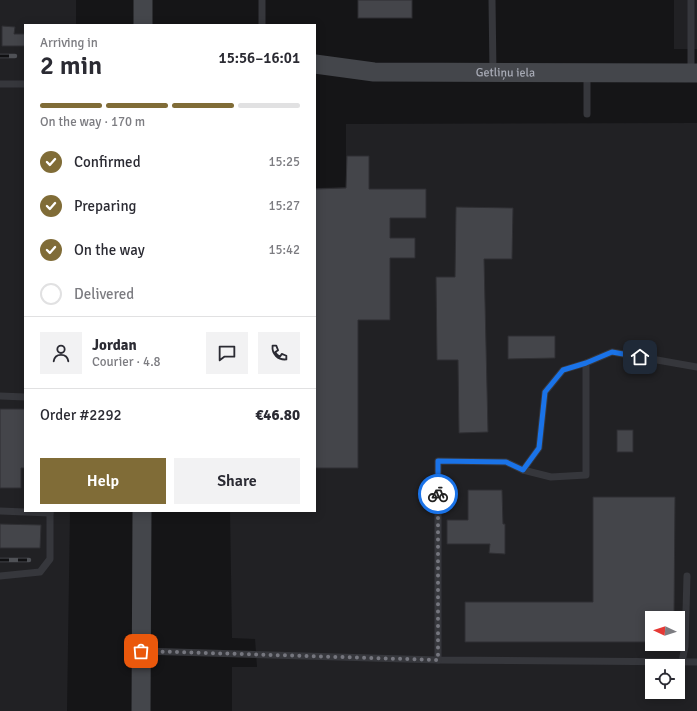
<!DOCTYPE html>
<meta charset="utf-8">
<style>
:root{--surface:#fff;--page:#f2f2f3;--text:#2b2b33;--muted:#7c7c81;--line:#e1e1e2;--accent:#806c37}
body{margin:0;font-family:Signika,sans-serif;background:var(--page);color:var(--text);height:100vh;display:flex;flex-direction:column;font-size:15px;white-space:nowrap}
*{box-sizing:border-box;margin:0}
p{font-size:13px;color:var(--muted)}
.icon{flex:none;width:22px;height:22px;fill:none;stroke:currentColor;stroke-width:2;stroke-linecap:round;stroke-linejoin:round}
.map{position:relative;flex:1;overflow:hidden}
.details{position:absolute;left:24px;top:24px;width:292px;height:488px;display:flex;flex-direction:column;background:var(--surface);border-radius:0px;box-shadow:0 2px 10px #0003}
.details>*{flex:none}
.needle{width:26px;rotate:274deg}
.buttons{position:absolute;left:645px;top:611px;display:grid;gap:8px}
.buttons a{display:grid;place-items:center;width:40px;height:40px;border-radius:0px;background:var(--surface);box-shadow:0 2px 10px #0003;font-size:20px}
.pin{position:absolute;display:grid;place-items:center;width:34px;height:34px;color:#fff;margin:-17px;border-radius:8px;box-shadow:0 2px 6px #0006}
.courier{position:absolute;display:grid;place-items:center;width:40px;height:40px;margin:-20px;border:3px solid #1a73e8;border-radius:50%;background:#fff;color:#222;box-shadow:0 1px 5px #0007}
.headline em{font-style:normal;font-weight:600}
.headline div{display:flex;flex-direction:column-reverse}
.headline{display:flex;align-items:center;justify-content:space-between;height:68px;padding:0 16px}
h1{font-size:26px;font-weight:600;line-height:30px}
.bar{display:grid;grid-template-columns:repeat(4,1fr);gap:6px 4px;align-content:center;height:48px;padding:0 16px}
.bar i{height:5px;border-radius:3px;background:var(--line)}
.bar .on{background:var(--accent)}
.bar p{grid-column:span 4}
.line{display:flex;align-items:center;gap:10px;padding:0 16px;border-top:1px solid var(--line)}
.line div{flex:1}
.round{display:grid;place-items:center;flex:none;width:42px;height:42px;border-radius:0px;background:var(--page)}
ol{padding:0 16px;list-style:none}
li{display:flex;align-items:center;gap:12px;height:44px}
li p{margin-inline-start:auto}
li .icon{padding:4px;border-radius:50%;background:var(--accent);color:#fff;stroke-width:4}
li:last-child{color:var(--muted)}
li i{width:22px;height:22px;border:2px solid var(--line);border-radius:50%}
.button{display:flex;gap:8px;margin-top:auto;padding:8px 16px}
.button a{flex:1;height:46px;border-radius:0px;background:var(--accent);color:#fff;font-size:16px;font-weight:600;line-height:46px;text-align:center}
.button a+a{background:var(--page);color:var(--text)}
.map>svg:first-child{display:block}
</style>
<div class="map">
<svg width="697" height="711" viewBox="0 0 697 711">
<rect width="100%" height="100%" fill="#151517"/>
<g fill="#212124" fill-rule="evenodd">
<polygon points="0,0 76,0 76,25 25,25 25,511 70,511 67,711 0,711"/>
<rect x="674" y="0" width="23" height="49"/>
<path d="M 697,123 L 697,711 L 232,711 L 232,667 L 257,667 L 255,639 L 232,638 L 230,511 L 315,511 L 315,188 L 346,187 L 346,124 ZM 652,618 L 678,618 L 678,644 L 652,644 ZM 652,666 L 678,666 L 678,692 L 652,692 Z"/>
</g>
<g fill="#44454a" stroke="#2f2f33">
<rect x="358" y="0" width="54" height="18"/>
<polygon points="2,26 15,27 14,34 25,34 25,46 2,46"/>
<polygon points="347,156 369,156 369,189 426,189 426,218 390,218 390,238 415,238 415,258 390,258 390,320 358,320 358,468 315,468 315,189 346,188"/>
<polygon points="456,207 513,208 512,259 484,259 488,432 459,433 458,360 437,360 436,277 455,277"/>
<polygon points="508,336 555,336 555,358 508,359"/>
<polygon points="0,409 25,409 25,468 21,468 21,488 0,488"/>
<rect x="617" y="430" width="16" height="22"/>
<polygon points="468,490 502,490 503,524 505,524 505,554 489,553 490,544 447,544 447,520 468,520"/>
<polygon points="593,497 675,497 674,618 652,618 652,642 465,642 465,602 593,602"/>
<polygon points="0,524 41,525 40,548 0,548"/>
</g>
<g fill="none" stroke-linecap="round" stroke-linejoin="round">
<g stroke="#36373c" stroke-width="7">
<polyline points="492,0 493,72"/>
<polyline points="262,25 262,0"/>
<polyline points="691,72 691,0"/>
<polyline points="0,84 25,84"/>
<polyline points="587,114 587,73"/>
<polyline points="0,396 25,397"/>
<polyline points="523,470 539,448 545,392 563,370 586,363"/>
<polyline points="0,511 50,513"/>
<polyline points="0,576 40,572 50,559 50,511"/>
<polyline points="142,651 438,660 697,662"/>
<polyline points="438,660 438,461 506,462 523,470 551,477 586,475 586,363 612,352 697,367"/>
<polyline points="682,662 685,646 687,576"/>
</g>
<g stroke="#44464b" stroke-width="19">
<polyline points="143,0 143,25"/>
<path id="s1" d="M 315,64 L 374,72 L 697,73"/>
<polyline points="141,711 142,511"/>
</g>
<g stroke="#4f5156" stroke-width="4.5">
<g id="rail">
<polyline points="0,56 15,56"/>
<polyline points="0,560 29,560"/>
</g>
</g>
<use href="#rail" stroke="#101012" stroke-width="3" stroke-dasharray="9" stroke-linecap="butt"/>
</g>
<g fill="none" stroke-linecap="round" stroke-linejoin="round">
<polyline stroke="#75767e" stroke-width="4" stroke-dasharray="0 7.2" points="141,651 438,660 438,494"/>
<polyline stroke="#1a73e8" stroke-width="5" points="438,494 438,461 506,462 523,470 539,448 545,392 563,370 586,363 612,352 640,357"/>
</g>
<g text-anchor="middle" stroke-width="3" stroke-linejoin="round" paint-order="stroke">
<g font-size="12" fill="#a8abb6" stroke="#101012">
<text dy="4" stroke="none"><textPath href="#s1" startOffset="191">Getliņu iela</textPath></text>
</g>
</g>
</svg>
<div class="buttons">
<a><svg class="needle" viewBox="-14 -14 28 28"><path d="M0-13l5 13h-10z" fill="#e53935"/><path d="M0 13l5-13h-10z" fill="#7c7c81"/></svg></a>
<a><svg class="icon" aria-label="locate" viewBox="0 0 24 24"><circle cx="12" cy="12" r="6"/><path d="M12 2v4M12 18v4M2 12h4M18 12h4"/></svg></a>
</div>
<div class="pin" style="left:141px;top:651px;background:#ea580c"><svg class="icon" aria-label="bag" viewBox="0 0 24 24"><path d="M5 8h14l-1 12H6zM9 8a3 3 0 0 1 6 0"/></svg></div>
<div class="pin" style="left:640px;top:357px;background:#1f2937"><svg class="icon" aria-label="home" viewBox="0 0 24 24"><path d="M3 11l9-7 9 7M6 9v11h12V9"/></svg></div>
<div class="courier" style="left:438px;top:494px"><svg class="icon" aria-label="bike" viewBox="0 0 24 24"><circle cx="6" cy="16" r="4"/><circle cx="18" cy="16" r="4"/><path d="M6 16l4-8h5l3 8M10 8l3 8H6M13 5h3"/></svg></div>
<section class="details">
<div class="headline"><div><h1>2 min</h1><p>Arriving in</p></div><em>15:56–16:01</em></div>
<div class="bar"><i class="on"></i><i class="on"></i><i class="on"></i><i></i><p>On the way · 170 m</p></div>
<ol>
<li><svg class="icon" aria-label="check" viewBox="0 0 24 24"><path d="M5 12l5 5 9-10"/></svg>Confirmed<p>15:25</p></li>
<li><svg class="icon" aria-label="check" viewBox="0 0 24 24"><path d="M5 12l5 5 9-10"/></svg>Preparing<p>15:27</p></li>
<li><svg class="icon" aria-label="check" viewBox="0 0 24 24"><path d="M5 12l5 5 9-10"/></svg>On the way<p>15:42</p></li>
<li><i></i>Delivered</li>
</ol>
<div class="line" style="height:72px"><a class="round"><svg class="icon" aria-label="person" viewBox="0 0 24 24"><circle cx="12" cy="8" r="4"/><path d="M4 21q1-7 8-7t8 7"/></svg></a><div><b>Jordan</b><p>Courier · 4.8</p></div><a class="round"><svg class="icon" aria-label="chat" viewBox="0 0 24 24"><path d="M4 5h16v11H9l-5 4z"/></svg></a><a class="round"><svg class="icon" aria-label="phone" viewBox="0 0 24 24"><path d="M5 4h4l2 5-3 2q2 4 5 5l2-3 5 2v4C11 20 4 13 5 4z"/></svg></a></div>
<div class="line" style="height:52px"><div>Order #2292</div><b>€46.80</b></div>
<div class="button"><a>Help</a><a>Share</a></div>
</section>
</div>
